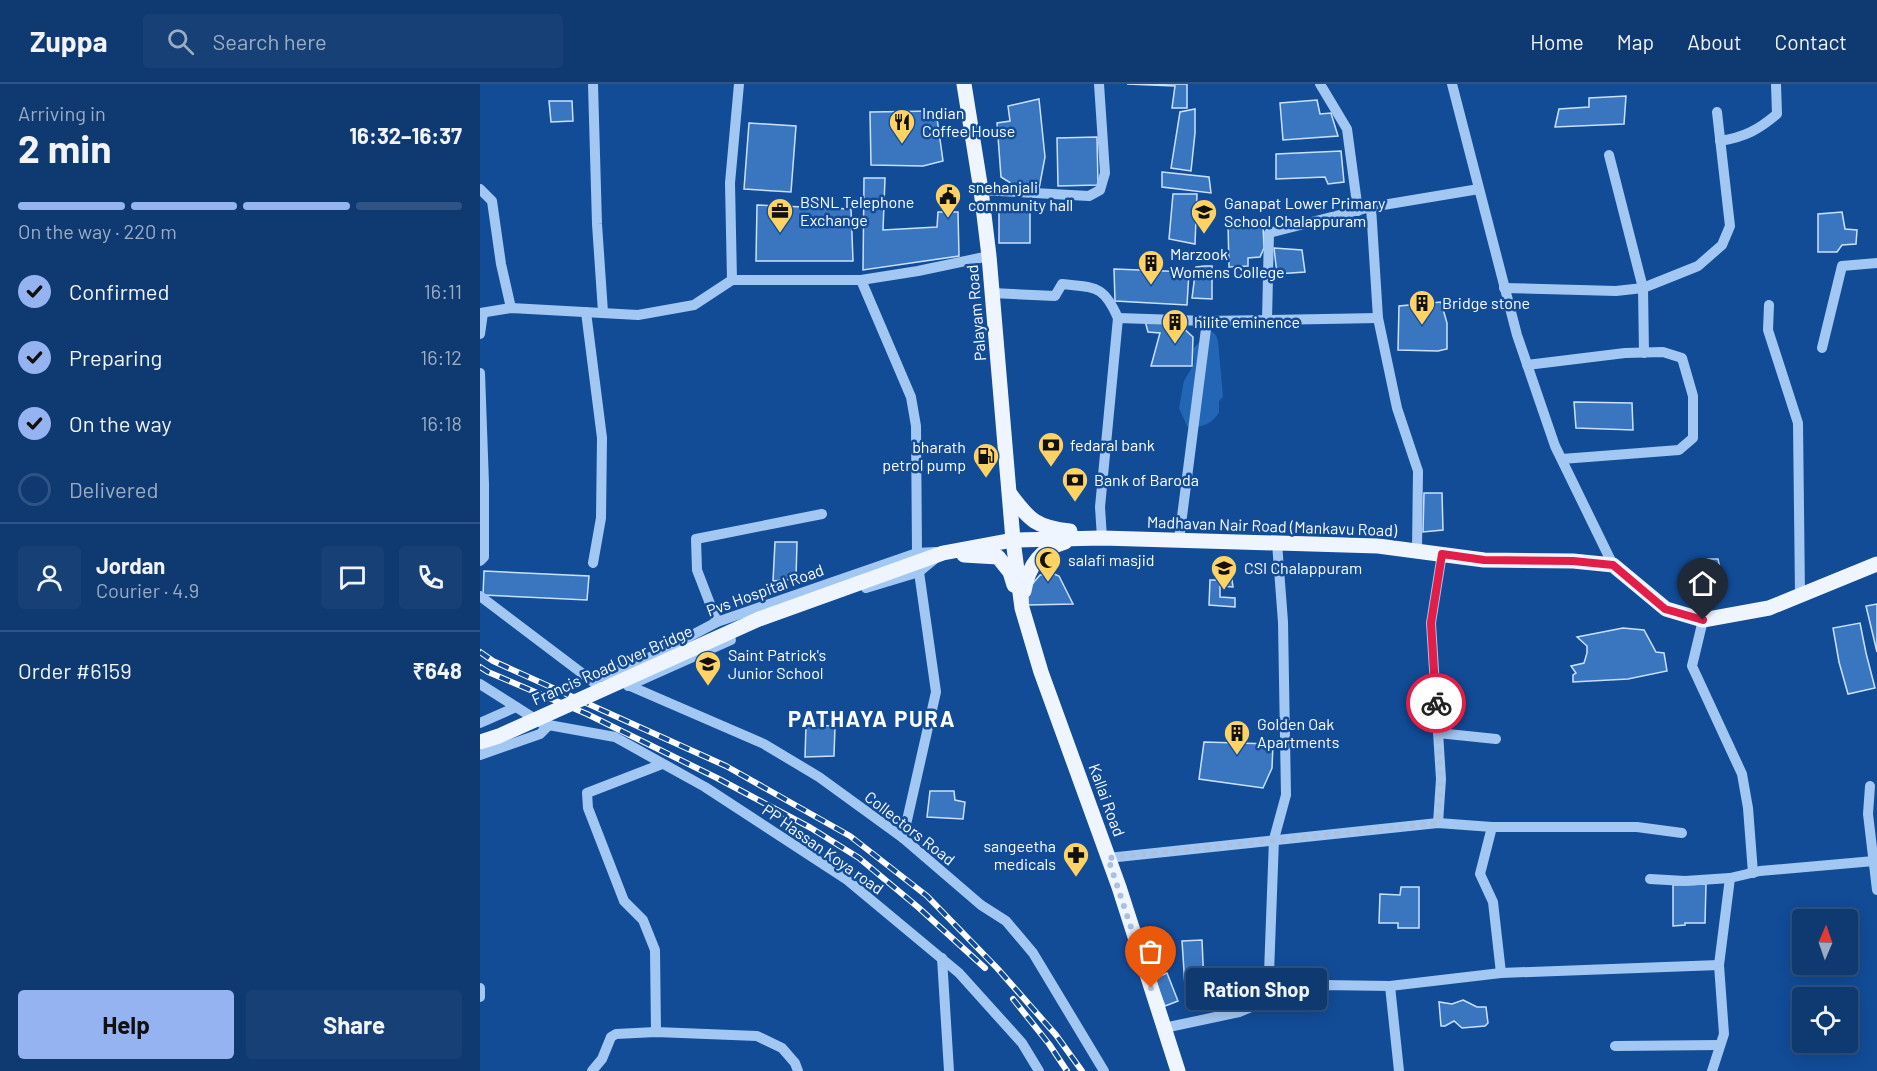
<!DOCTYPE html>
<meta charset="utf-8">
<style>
:root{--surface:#0e3971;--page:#174076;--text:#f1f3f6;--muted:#9bacc3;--line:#2e5384;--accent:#95b2f1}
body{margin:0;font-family:Barlow,sans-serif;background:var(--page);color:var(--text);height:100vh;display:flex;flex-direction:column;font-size:22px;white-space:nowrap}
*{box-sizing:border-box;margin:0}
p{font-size:20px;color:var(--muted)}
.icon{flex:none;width:33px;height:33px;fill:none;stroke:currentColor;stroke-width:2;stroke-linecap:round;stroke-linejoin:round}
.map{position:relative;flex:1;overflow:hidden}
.details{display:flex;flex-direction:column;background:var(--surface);width:480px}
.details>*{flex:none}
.needle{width:39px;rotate:2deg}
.tools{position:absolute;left:1312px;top:825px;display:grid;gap:12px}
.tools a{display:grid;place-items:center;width:66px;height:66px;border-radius:6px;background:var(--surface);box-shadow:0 3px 15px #0003,0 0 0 2px var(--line);font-size:30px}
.pin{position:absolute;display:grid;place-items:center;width:51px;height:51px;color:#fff;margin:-62px -26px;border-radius:50% 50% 50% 0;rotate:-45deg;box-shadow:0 0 6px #0007}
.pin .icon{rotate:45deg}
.courier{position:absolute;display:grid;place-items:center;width:60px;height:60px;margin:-30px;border:4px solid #e11d48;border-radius:50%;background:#fff;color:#222;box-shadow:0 2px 8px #0007}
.bubble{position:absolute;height:42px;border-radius:6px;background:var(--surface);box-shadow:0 3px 15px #0003,0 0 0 2px var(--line);font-size:20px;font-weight:700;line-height:42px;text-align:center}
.overview em{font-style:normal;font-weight:700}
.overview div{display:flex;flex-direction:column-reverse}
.overview{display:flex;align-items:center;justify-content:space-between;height:102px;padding:0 18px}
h1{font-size:39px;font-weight:700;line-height:45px}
.bar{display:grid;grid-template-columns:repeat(4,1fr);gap:9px 6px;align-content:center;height:72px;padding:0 18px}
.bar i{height:8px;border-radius:4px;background:var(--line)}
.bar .on{background:var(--accent)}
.bar p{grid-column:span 4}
.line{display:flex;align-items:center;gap:15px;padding:0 18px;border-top:2px solid var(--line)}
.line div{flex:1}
.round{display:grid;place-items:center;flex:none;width:63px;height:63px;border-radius:6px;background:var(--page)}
ol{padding:0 18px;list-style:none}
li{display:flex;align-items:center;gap:18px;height:66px}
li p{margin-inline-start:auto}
li .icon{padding:6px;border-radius:50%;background:var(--accent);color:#111;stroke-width:4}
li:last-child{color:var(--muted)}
li i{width:33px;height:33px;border:3px solid var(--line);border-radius:50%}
.action{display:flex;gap:12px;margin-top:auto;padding:12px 18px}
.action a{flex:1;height:69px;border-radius:6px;background:var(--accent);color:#111;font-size:24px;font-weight:700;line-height:69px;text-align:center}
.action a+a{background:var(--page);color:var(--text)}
header{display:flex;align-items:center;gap:36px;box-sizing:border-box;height:84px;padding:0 30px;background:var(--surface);border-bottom:2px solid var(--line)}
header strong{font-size:28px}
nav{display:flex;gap:33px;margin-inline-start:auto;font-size:21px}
.search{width:420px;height:54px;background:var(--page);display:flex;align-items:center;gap:15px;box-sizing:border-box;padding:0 21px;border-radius:6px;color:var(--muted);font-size:22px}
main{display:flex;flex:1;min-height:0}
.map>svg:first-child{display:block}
</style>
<header>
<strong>Zuppa</strong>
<div class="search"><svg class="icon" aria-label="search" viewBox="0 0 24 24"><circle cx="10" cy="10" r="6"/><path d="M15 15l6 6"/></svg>Search here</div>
<nav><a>Home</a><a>Map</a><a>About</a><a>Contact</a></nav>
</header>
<main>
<section class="details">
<div class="overview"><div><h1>2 min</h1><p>Arriving in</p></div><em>16:32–16:37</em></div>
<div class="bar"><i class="on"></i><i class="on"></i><i class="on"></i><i></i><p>On the way · 220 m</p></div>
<ol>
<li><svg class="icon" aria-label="check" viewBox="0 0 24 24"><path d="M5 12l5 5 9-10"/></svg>Confirmed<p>16:11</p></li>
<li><svg class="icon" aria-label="check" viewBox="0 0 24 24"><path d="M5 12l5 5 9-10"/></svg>Preparing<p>16:12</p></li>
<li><svg class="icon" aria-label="check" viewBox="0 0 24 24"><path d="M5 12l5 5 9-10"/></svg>On the way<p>16:18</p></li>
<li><i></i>Delivered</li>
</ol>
<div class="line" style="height:108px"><a class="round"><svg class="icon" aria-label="person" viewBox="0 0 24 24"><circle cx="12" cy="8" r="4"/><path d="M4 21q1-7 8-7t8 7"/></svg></a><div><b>Jordan</b><p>Courier · 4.9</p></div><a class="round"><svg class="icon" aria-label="chat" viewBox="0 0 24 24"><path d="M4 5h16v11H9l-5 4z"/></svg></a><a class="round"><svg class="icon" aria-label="phone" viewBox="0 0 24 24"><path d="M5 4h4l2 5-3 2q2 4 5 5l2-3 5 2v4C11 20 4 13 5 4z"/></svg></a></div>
<div class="line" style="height:78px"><div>Order #6159</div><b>₹648</b></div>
<div class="action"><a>Help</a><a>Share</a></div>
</section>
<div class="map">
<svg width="1397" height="987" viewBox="0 0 1397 987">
<rect width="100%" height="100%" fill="#124c97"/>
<path fill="#2466b6" d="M 726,247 C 734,247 736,250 738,257 L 743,313 L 739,317 C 739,319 739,326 739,328 C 734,339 718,346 707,342 L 699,324 L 704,297 L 714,280 L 713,265 L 725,252 Z"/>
<g fill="#3a76bf" stroke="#cae1fd" stroke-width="1.5">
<polygon points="647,0 707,0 707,24 692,24 695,2"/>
<polygon points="1146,12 1144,40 1075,43 1079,25 1109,23 1109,14"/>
<polygon points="559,15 565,73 559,105 537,103 521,93 517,39 530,37 528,22"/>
<polygon points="837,16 840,30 851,29 858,52 803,56 800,19"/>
<polygon points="69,17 92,17 93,37 71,38"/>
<polygon points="715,25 715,49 711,87 691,84 700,28"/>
<polygon points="456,27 463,77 443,82 391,81 390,28"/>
<polygon points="269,39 316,42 311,108 264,105"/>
<polygon points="617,53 618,101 578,102 577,54"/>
<polygon points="861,67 864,98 848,100 845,93 796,95 796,70"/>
<polygon points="682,88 729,93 731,109 682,103"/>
<polygon points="384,94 405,94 403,146 457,143 458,128 478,128 479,172 383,186"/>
<polygon points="693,110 717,110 715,160 689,155"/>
<polygon points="277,121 371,125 373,177 276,177"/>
<rect x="519" y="122" width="31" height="37"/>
<polygon points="1362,128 1365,145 1377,146 1376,160 1362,161 1357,168 1338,168 1338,130"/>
<polygon points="781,137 783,142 784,164 780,173 768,174 768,182 749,183 748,140"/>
<polygon points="794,164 822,166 825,188 797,190"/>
<polygon points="725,182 732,182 732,215 712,214 716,183"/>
<polygon points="634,185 709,188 707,221 635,217"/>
<polygon points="961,218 967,239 967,265 958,267 918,266 919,222"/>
<polygon points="665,237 701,242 713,253 712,282 671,282 680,249 668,248"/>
<polygon points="1094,318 1152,319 1153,346 1096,344"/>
<polygon points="944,409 962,409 963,446 943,448"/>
<polygon points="295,458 317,458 316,495 293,497"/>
<polygon points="1227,475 1238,475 1241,488 1241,503 1228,500 1223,495 1216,492 1215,483 1226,481"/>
<polygon points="4,487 109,492 107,516 3,511"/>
<polygon points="574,490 579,492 593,520 548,521 548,505 560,491"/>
<polygon points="730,496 752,496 753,503 740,502 740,513 755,514 755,523 729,521"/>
<polygon points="1397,520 1397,568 1386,522"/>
<polygon points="1380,539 1386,569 1395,604 1368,610 1359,578 1353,544"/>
<polygon points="1143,544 1164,546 1176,568 1184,569 1187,587 1148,595 1093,598 1093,591 1096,589 1091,582 1104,579 1107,569 1107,562 1097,553"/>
<polygon points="326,641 355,642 354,672 325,673"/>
<polygon points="724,658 793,660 792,684 783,704 719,695"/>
<polygon points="450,707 474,707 475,716 485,718 483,735 447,733"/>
<polygon points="1226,800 1225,839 1205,839 1205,841 1193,842 1193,801"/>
<polygon points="921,803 939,803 939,844 918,844 918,839 899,839 900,810 920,811"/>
<polygon points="722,856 724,901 705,902 702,857"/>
<polygon points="687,889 698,917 685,922 674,895"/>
<polygon points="983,916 997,923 1006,923 1008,939 1005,942 982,944 974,937 965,942 961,942 959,918 972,920"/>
</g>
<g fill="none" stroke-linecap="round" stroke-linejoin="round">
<g stroke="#a2c7f3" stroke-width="10">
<polyline points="113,0 117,140 123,228"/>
<polyline points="840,0 867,45 878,127"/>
<polyline points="972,0 1037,251 1075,362 1133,481"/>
<path d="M 1240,57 C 1265,53 1278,46 1297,30 L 1296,0"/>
<polyline points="0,105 12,117 21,180 31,224"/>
<polyline points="501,106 609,112 620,106 625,89 619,0"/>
<polyline points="891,123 898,234 917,324 938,387 937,467"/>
<polyline points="252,196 250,99 259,0"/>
<polyline points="381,196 431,313 436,342 437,469"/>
<polyline points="1024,204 1136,207 1163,204 1129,71"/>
<path d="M 512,209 L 575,212 L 582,200 C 615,204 623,200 638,234"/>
<polyline points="1289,221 1288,246 1318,339 1320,511"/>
<polyline points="106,228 122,354 121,434 113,479"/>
<polyline points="0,229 31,224 158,231 214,221 252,196 381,196 438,187 509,172"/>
<polyline points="787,236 898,234"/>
<polyline points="0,250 3,229"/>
<polyline points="1342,264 1362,182 1397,179"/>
<polyline points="1164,269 1163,204 1218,182 1242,161 1250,142 1237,28"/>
<polyline points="1047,281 1145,269 1183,268 1202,274 1213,312 1213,354 1199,366 1082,375"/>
<polyline points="0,289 4,400 4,473 0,477"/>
<polyline points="622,454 620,423 638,234 727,237"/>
<polyline points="699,456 727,237 787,236 789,149 891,123 999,105"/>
<polyline points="386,504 439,488 456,474"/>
<polyline points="0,512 111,596 121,605 126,605"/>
<polyline points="1223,536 1212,582 1262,690 1268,724 1273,789"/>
<polyline points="237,538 217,486 216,455 342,430"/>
<polyline points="111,596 163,577 237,538 437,469 455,468"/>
<polyline points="0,600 63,640 135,653 225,703 366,795 479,889 542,959 559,987"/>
<polyline points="148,602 251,556"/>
<polyline points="150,602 284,660 339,693 423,754 501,821 526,837 553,869 624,987"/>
<polyline points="0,639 36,623"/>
<polyline points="958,649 1016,655"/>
<polyline points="0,671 60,650 69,641"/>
<polyline points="1390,702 1388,730 1397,806"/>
<polyline points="958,739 961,695 951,539 962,470"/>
<polyline points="423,754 456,608 439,488"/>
<polyline points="628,774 958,739 1012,743"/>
<polyline points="1170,795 1205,797 1250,794 1280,787 1394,777"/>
<polyline points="462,874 469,987"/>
<polyline points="1021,889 1013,818 1000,790 1012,743 1157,743 1202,749"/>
<polyline points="910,902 919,987"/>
<polyline points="0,904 0,913"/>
<polyline points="788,916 794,755 806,711 803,538 797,459"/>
<polyline points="684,944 759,928 815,905 843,901 910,902 1021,889 1239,881"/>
<polyline points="176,948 175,866 163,836 144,817 108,724 107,709 182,680"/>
<polyline points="1135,962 1240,961"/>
<polyline points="112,987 122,975 131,953 136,950 176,948 277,952 302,964 315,979 318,987"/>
<polyline points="1232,987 1244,950 1239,881 1250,794"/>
</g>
<g stroke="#eef5ff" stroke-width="15">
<polyline points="484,0 501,106 509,172 533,456 542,524 561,588 639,803 698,987"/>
<path d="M 530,410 C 549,436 557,444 590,447"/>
<polyline points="484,471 518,473 530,488 534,501"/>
<path d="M 544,507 C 548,483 560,465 585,458"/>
<polyline points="279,535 463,469 533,456 622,454 898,462 1004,476 1093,477 1133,481 1186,525 1223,536 1289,524 1397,480"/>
</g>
<g stroke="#fff" stroke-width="6">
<g id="rail">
<polyline points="0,568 13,577 246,682 370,752 447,812 517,884 576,951 602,987"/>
<polyline points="0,583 8,588 107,630 237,694 331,744 379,774 439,824 505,884"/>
<polyline points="533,915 569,960 587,987"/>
</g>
</g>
<use href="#rail" stroke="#124c97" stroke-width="4" stroke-dasharray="11" stroke-linecap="butt"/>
<polyline stroke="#eef5ff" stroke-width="15" points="0,658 19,652 279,535"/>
</g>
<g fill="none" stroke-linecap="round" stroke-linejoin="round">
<polyline stroke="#acc0db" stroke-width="6" stroke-dasharray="0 10.8" points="671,904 628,774 958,739 961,695 956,619"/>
<polyline stroke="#e11d48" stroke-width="8" points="956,619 951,539 962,470 1004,476 1093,477 1133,481 1185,525 1223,536"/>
</g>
<defs>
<g id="restaurant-pin" transform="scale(1.35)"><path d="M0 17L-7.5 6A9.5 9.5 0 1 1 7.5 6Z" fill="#ffd264" stroke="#124c97"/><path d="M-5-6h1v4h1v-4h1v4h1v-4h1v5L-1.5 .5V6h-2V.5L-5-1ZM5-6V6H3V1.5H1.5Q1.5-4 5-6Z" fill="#111"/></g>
<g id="civic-pin" transform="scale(1.35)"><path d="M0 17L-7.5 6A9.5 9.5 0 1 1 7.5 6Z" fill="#ffd264" stroke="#124c97"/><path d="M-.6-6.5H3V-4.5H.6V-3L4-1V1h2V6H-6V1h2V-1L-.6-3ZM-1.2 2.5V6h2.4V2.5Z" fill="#111"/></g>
<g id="office-pin" transform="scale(1.35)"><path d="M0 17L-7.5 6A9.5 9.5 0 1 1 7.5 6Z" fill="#ffd264" stroke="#124c97"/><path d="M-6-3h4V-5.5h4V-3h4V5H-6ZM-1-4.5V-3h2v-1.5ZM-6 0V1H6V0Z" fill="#111"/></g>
<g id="school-pin" transform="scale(1.35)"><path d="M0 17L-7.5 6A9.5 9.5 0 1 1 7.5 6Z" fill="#ffd264" stroke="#124c97"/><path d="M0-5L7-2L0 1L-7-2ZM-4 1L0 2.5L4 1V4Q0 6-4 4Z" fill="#111"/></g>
<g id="building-pin" transform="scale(1.35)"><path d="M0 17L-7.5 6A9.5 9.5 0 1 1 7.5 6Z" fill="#ffd264" stroke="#124c97"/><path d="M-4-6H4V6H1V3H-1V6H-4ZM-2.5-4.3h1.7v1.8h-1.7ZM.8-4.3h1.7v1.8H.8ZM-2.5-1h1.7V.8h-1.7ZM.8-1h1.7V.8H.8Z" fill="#111"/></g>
<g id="bank-pin" transform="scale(1.35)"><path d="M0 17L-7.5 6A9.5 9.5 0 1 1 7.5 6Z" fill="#ffd264" stroke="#124c97"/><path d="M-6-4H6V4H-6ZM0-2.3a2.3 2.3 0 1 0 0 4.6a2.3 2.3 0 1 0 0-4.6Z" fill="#111"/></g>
<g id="fuel-pin" transform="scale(1.35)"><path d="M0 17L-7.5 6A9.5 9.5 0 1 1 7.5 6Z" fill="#ffd264" stroke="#124c97"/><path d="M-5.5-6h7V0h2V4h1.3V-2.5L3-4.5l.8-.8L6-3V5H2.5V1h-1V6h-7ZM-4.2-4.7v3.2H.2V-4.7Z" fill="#111"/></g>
<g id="mosque-pin" transform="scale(1.35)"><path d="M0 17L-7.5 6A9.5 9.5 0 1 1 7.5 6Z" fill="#ffd264" stroke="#124c97"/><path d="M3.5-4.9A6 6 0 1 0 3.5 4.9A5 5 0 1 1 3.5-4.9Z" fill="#111"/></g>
<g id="pharmacy-pin" transform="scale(1.35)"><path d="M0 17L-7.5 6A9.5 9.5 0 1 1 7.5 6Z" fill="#ffd264" stroke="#124c97"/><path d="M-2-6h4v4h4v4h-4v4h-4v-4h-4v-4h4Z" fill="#111"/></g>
</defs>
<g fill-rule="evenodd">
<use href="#restaurant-pin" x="422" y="38"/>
<use href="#civic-pin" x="468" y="112"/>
<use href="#office-pin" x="300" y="127"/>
<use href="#school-pin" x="724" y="128"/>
<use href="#building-pin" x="671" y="179"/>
<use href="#building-pin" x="942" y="219"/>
<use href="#building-pin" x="695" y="238"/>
<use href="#bank-pin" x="571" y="361"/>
<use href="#fuel-pin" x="506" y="372"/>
<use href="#bank-pin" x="595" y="396"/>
<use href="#mosque-pin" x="568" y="476"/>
<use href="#school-pin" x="744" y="484"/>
<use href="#school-pin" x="228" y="580"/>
<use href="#building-pin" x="757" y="649"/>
<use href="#pharmacy-pin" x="596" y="771"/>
</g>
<g text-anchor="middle" stroke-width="5" stroke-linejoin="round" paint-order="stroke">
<g font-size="16" fill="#fff" stroke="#124c97" text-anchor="start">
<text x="442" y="35">Indian<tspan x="442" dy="18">Coffee House</tspan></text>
<text x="488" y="109">snehanjali<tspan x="488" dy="18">community hall</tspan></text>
<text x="320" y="124">BSNL Telephone<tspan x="320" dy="18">Exchange</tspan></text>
<text x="744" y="125">Ganapat Lower Primary<tspan x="744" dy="18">School Chalappuram</tspan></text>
<text x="690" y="176">Marzook<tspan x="690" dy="18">Womens College</tspan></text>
<text x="962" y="225">Bridge stone</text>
<text x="714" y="244">hilite eminence</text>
<text x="590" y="367">fedaral bank</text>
<text x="486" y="369" text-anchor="end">bharath<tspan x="486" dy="18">petrol pump</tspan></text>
<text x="614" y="402">Bank of Baroda</text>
<text x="588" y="482">salafi masjid</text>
<text x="764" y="490">CSI Chalappuram</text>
<text x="248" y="577">Saint Patrick's<tspan x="248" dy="18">Junior School</tspan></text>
<text x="777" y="646">Golden Oak<tspan x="777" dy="18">Apartments</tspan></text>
<text x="576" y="768" text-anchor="end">sangeetha<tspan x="576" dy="18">medicals</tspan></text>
</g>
<g font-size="16" fill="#fff" stroke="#124c97">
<text transform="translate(496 229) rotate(-95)" y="6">Palayam Road</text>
<text transform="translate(792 442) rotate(2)" y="6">Madhavan Nair Road (Mankavu Road)</text>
<text transform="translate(285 506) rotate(-20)" y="6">Pvs Hospital Road</text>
<text transform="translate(132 581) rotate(-24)" y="6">Francis Road Over Bridge</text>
<text transform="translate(627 716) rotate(70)" y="6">Kallai Road</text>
<text transform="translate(430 744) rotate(38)" y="6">Collectors Road</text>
<text transform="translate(343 765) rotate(35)" y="6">PP Hassan Koya road</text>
</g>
<g font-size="22" font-weight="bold" letter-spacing="1.5" fill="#fff" stroke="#124c97">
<text x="392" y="643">PATHAYA PURA</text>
</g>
</g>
</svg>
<div class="tools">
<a><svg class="needle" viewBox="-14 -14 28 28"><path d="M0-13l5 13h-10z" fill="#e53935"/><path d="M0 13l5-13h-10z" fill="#9bacc3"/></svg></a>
<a><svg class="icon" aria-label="locate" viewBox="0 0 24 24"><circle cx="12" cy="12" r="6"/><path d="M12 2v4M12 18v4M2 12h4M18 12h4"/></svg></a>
</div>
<div class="pin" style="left:671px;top:904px;background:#ea580c"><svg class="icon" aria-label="bag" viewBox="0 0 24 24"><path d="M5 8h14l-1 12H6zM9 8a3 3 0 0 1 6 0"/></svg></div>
<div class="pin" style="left:1223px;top:536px;background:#1f2937"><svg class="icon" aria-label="home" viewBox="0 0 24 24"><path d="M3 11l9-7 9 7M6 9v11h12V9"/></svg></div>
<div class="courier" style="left:956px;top:619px"><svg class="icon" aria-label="bike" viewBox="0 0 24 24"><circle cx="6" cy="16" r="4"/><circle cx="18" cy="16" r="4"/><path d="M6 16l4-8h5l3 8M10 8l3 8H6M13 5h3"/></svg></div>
<div class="bubble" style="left:706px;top:884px;width:141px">Ration Shop</div>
</div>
</main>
